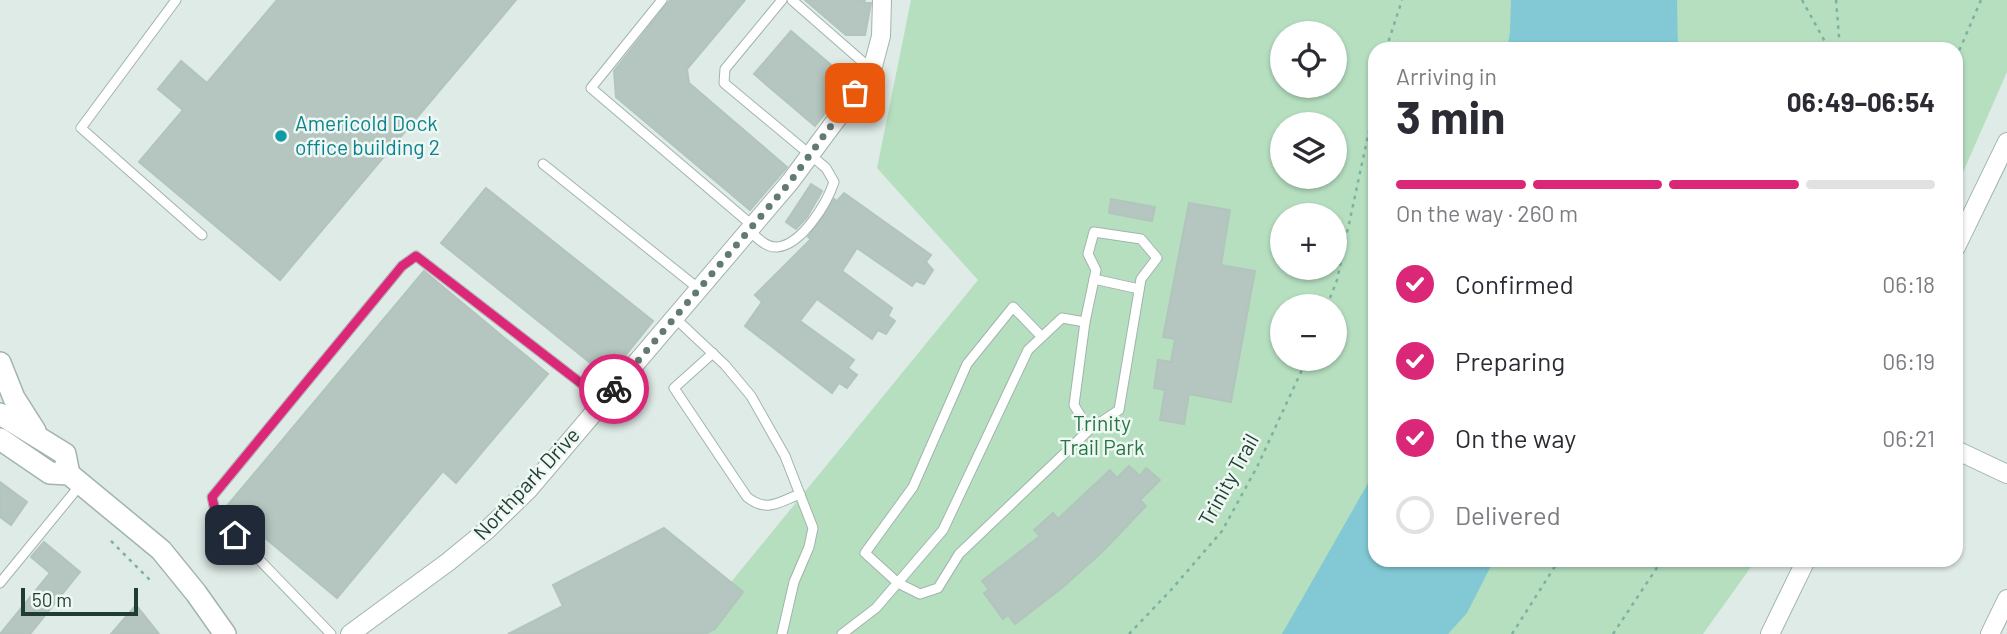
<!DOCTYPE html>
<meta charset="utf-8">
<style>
:root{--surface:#fff;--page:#f7f7f7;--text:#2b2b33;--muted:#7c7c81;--line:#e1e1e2;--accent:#db2777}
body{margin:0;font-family:Barlow,sans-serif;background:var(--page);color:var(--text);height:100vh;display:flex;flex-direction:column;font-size:26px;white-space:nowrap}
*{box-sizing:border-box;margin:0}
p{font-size:23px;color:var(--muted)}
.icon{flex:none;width:38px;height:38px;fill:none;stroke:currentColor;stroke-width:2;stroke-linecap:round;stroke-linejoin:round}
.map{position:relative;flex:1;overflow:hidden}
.side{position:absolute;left:1368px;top:42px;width:595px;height:525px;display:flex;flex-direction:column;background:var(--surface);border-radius:21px;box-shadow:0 2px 5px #0004}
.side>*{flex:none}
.fabs{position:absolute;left:1270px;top:21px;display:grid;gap:14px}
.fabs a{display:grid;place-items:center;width:77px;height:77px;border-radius:50%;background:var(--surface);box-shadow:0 2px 5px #0004;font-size:35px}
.scale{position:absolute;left:21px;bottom:18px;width:117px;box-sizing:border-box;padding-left:7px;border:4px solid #1f3d34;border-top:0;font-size:19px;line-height:24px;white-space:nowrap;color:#1f3d34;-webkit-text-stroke:5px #eff8f3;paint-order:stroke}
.pin{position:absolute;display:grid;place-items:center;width:60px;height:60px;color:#fff;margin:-30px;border-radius:14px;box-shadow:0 4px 10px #0006}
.courier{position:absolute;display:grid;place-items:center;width:70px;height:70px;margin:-35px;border:5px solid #db2777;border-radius:50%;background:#fff;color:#222;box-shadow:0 2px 9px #0007}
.head em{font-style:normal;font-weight:700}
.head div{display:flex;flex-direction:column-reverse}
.head{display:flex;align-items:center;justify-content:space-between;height:119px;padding:0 28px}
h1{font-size:46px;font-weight:700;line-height:52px}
.bar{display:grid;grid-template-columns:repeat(4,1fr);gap:10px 7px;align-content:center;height:84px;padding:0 28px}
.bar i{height:9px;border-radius:5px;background:var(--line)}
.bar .active{background:var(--accent)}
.bar p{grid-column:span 4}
ol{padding:0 28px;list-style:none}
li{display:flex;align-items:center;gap:21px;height:77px}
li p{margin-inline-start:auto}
li .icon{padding:7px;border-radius:50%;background:var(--accent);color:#fff;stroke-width:4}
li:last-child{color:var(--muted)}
li i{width:38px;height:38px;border:4px solid var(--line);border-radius:50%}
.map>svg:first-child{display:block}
</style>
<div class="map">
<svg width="2007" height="634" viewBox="0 0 2007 634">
<rect width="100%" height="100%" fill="#dfebe6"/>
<path fill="#b6dfc0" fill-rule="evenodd" d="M 911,0 L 2007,0 L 2007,72 L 1957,186 L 1956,49 L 1376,49 L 1376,560 L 1756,560 L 1703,634 L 684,634 L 727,587 L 978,280 L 877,168 ZM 1283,33 L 1335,33 L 1335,86 L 1283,86 ZM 1283,124 L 1335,124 L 1335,177 L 1283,177 ZM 1283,215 L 1335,215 L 1335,268 L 1283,268 ZM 1283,306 L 1335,306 L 1335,359 L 1283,359 Z"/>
<g fill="#82c9d5">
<polygon points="1511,0 1677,0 1678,49 1507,49 1510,32"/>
<polygon points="1375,471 1376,560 1494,560 1467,613 1448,634 1282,634"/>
</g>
<g fill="#b4c6bf" stroke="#b1c5bd" stroke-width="2">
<polygon points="277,0 516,0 280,280 139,162 183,110 158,89 181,61 207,83"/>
<polygon points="670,0 745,0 687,69 689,83 787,167 750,210 616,97 614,71"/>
<polygon points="805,0 865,0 864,3 871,3 865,35 846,35"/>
<polygon points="791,31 850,81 815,126 754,74"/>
<polygon points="811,184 822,191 807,217 796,229 786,222"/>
<polygon points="486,188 653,321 608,377 441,243"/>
<polygon points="844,193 931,255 926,262 933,270 924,284 916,281 912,286 857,248 842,271 892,308 888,316 895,321 886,334 878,330 872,339 817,299 800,321 854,360 848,368 857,375 847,388 839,383 832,393 745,326 762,302 755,295 811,239 808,237 834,199 837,201"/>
<polygon points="1111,199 1155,207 1152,221 1109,213"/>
<polygon points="1189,203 1230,210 1221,265 1255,271 1231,402 1189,394 1184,424 1160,420 1165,390 1154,388 1158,360 1171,362 1175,339 1163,337"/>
<polygon points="424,271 548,374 456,483 443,471 337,598 227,506"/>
<polygon points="1129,466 1140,476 1146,468 1160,480 1140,500 1146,506 1102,552 1063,587 1015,624 1008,615 1003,619 984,593 989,590 982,581 1040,536 1034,530 1053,513 1058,519 1110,470 1117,478"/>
<polygon points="0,482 27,502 11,525 0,517"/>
<polygon points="664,528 743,592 715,629 705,634 508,634 563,606 553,585"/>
<polygon points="44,542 80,572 30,634 0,634 50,573 31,557"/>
<polygon points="136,605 159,634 111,634"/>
</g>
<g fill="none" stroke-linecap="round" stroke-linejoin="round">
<g stroke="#a2b3ad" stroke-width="11">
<g id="service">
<polyline points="176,0 81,128 202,235"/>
<polyline points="662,0 591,88 753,226"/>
<polyline points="792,0 872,70"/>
<polyline points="543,164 699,289"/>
<path d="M 749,231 C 757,237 766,248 777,247 C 802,245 827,203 834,182 L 826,168 L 724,83 L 725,69 L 782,0"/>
<polyline points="1094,279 1139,289"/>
<polyline points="675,318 725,365 751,396 785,456 813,528 809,547 794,582 782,634"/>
<polyline points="1085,322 1096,270 1088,254 1094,232 1141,239 1157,258 1141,279 1119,410 1089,430"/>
<path d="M 713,353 L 674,388 L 747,497 C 767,513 779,502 800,494"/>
<polyline points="0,583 81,484"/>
<polyline points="331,634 216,515 212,497 402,266 416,256 604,401"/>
<polyline points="842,634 876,608 943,530 1028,350 1062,318 1085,322 1074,405 1089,430 959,554 938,588 920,594 898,583 865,553 913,487 967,364 1013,307 1042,337"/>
</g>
</g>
<g stroke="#a2b3ad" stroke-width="20">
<g id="minor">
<polyline points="1956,247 2007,142"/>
<polyline points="1956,450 2007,474"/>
<polyline points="350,634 448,562 487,530 529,489 790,182 839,116 872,70 881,36 882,0"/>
<polyline points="1770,634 1806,560"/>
<polyline points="1990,634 2007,599"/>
</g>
</g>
<g stroke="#a2b3ad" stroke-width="24">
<g id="tertiary">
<polyline points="0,363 14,398 35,431"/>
<polyline points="0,414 65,454 69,474"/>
<polyline points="0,439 50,473 69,474 161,550 196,593 225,634"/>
</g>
</g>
<g stroke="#7db2a1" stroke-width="2.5" stroke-dasharray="3.5 5" stroke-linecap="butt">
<polyline points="1802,0 1829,49"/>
<polyline points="1836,0 1840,49"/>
<polyline points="1386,49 1402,0"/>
<polyline points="1956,58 1981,0"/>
<polyline points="1327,306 1337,280 1376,98"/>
<polyline points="111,541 152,582"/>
<polyline points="1129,634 1171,590 1222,531 1257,467 1307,359"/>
<polyline points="1512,634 1559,560"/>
<polyline points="1613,634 1662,560"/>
</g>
<use href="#service" stroke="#fff" stroke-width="9"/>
<use href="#minor" stroke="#fff" stroke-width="18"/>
<use href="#tertiary" stroke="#fff" stroke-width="21"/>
</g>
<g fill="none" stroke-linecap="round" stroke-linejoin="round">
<polyline stroke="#627a72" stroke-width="7" stroke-dasharray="0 12.6" points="614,389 790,182 855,93"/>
<polyline stroke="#db2777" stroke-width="9" points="235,535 216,515 212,497 402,266 416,256 604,401 614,389"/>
</g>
<circle fill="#0f9aa8" stroke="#eff8f3" stroke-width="2.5" cx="281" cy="136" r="7"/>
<g text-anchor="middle" stroke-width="5" stroke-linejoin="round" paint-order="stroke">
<g font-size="21" fill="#0d838f" stroke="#eff8f3" text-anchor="start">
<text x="295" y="131">Americold Dock<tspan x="295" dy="24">office building 2</tspan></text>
</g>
<g font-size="21" fill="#267645" stroke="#eff8f3">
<text x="1102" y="431">Trinity<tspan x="1102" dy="24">Trail Park</tspan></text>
</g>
<g font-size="21" fill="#1f3d34" stroke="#eff8f3">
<text transform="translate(1229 480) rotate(-61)" y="7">Trinity Trail</text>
<text transform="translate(527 484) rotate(-47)" y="7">Northpark Drive</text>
</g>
</g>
</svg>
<div class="fabs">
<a><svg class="icon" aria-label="locate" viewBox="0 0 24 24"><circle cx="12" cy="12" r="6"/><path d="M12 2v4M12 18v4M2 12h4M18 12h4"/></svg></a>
<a><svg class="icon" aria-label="layers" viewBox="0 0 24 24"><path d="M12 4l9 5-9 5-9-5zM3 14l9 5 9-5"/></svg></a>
<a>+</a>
<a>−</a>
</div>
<div class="scale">50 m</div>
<div class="pin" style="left:855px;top:93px;background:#ea580c"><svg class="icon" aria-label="bag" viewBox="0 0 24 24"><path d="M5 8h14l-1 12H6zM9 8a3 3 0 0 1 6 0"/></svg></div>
<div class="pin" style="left:235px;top:535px;background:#1f2937"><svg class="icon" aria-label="home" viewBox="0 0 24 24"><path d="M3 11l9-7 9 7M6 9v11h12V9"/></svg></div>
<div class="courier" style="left:614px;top:389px"><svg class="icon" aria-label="bike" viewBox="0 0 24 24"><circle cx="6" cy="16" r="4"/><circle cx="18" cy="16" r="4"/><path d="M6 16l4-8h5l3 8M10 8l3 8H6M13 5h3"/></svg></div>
<section class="side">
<div class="head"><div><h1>3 min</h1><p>Arriving in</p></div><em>06:49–06:54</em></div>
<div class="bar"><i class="active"></i><i class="active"></i><i class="active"></i><i></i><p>On the way · 260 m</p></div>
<ol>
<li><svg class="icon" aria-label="check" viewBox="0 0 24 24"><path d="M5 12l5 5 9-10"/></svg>Confirmed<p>06:18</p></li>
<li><svg class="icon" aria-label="check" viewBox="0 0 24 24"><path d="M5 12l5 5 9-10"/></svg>Preparing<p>06:19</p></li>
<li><svg class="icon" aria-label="check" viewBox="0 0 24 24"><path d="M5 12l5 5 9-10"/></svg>On the way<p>06:21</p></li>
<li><i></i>Delivered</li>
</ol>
</section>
</div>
